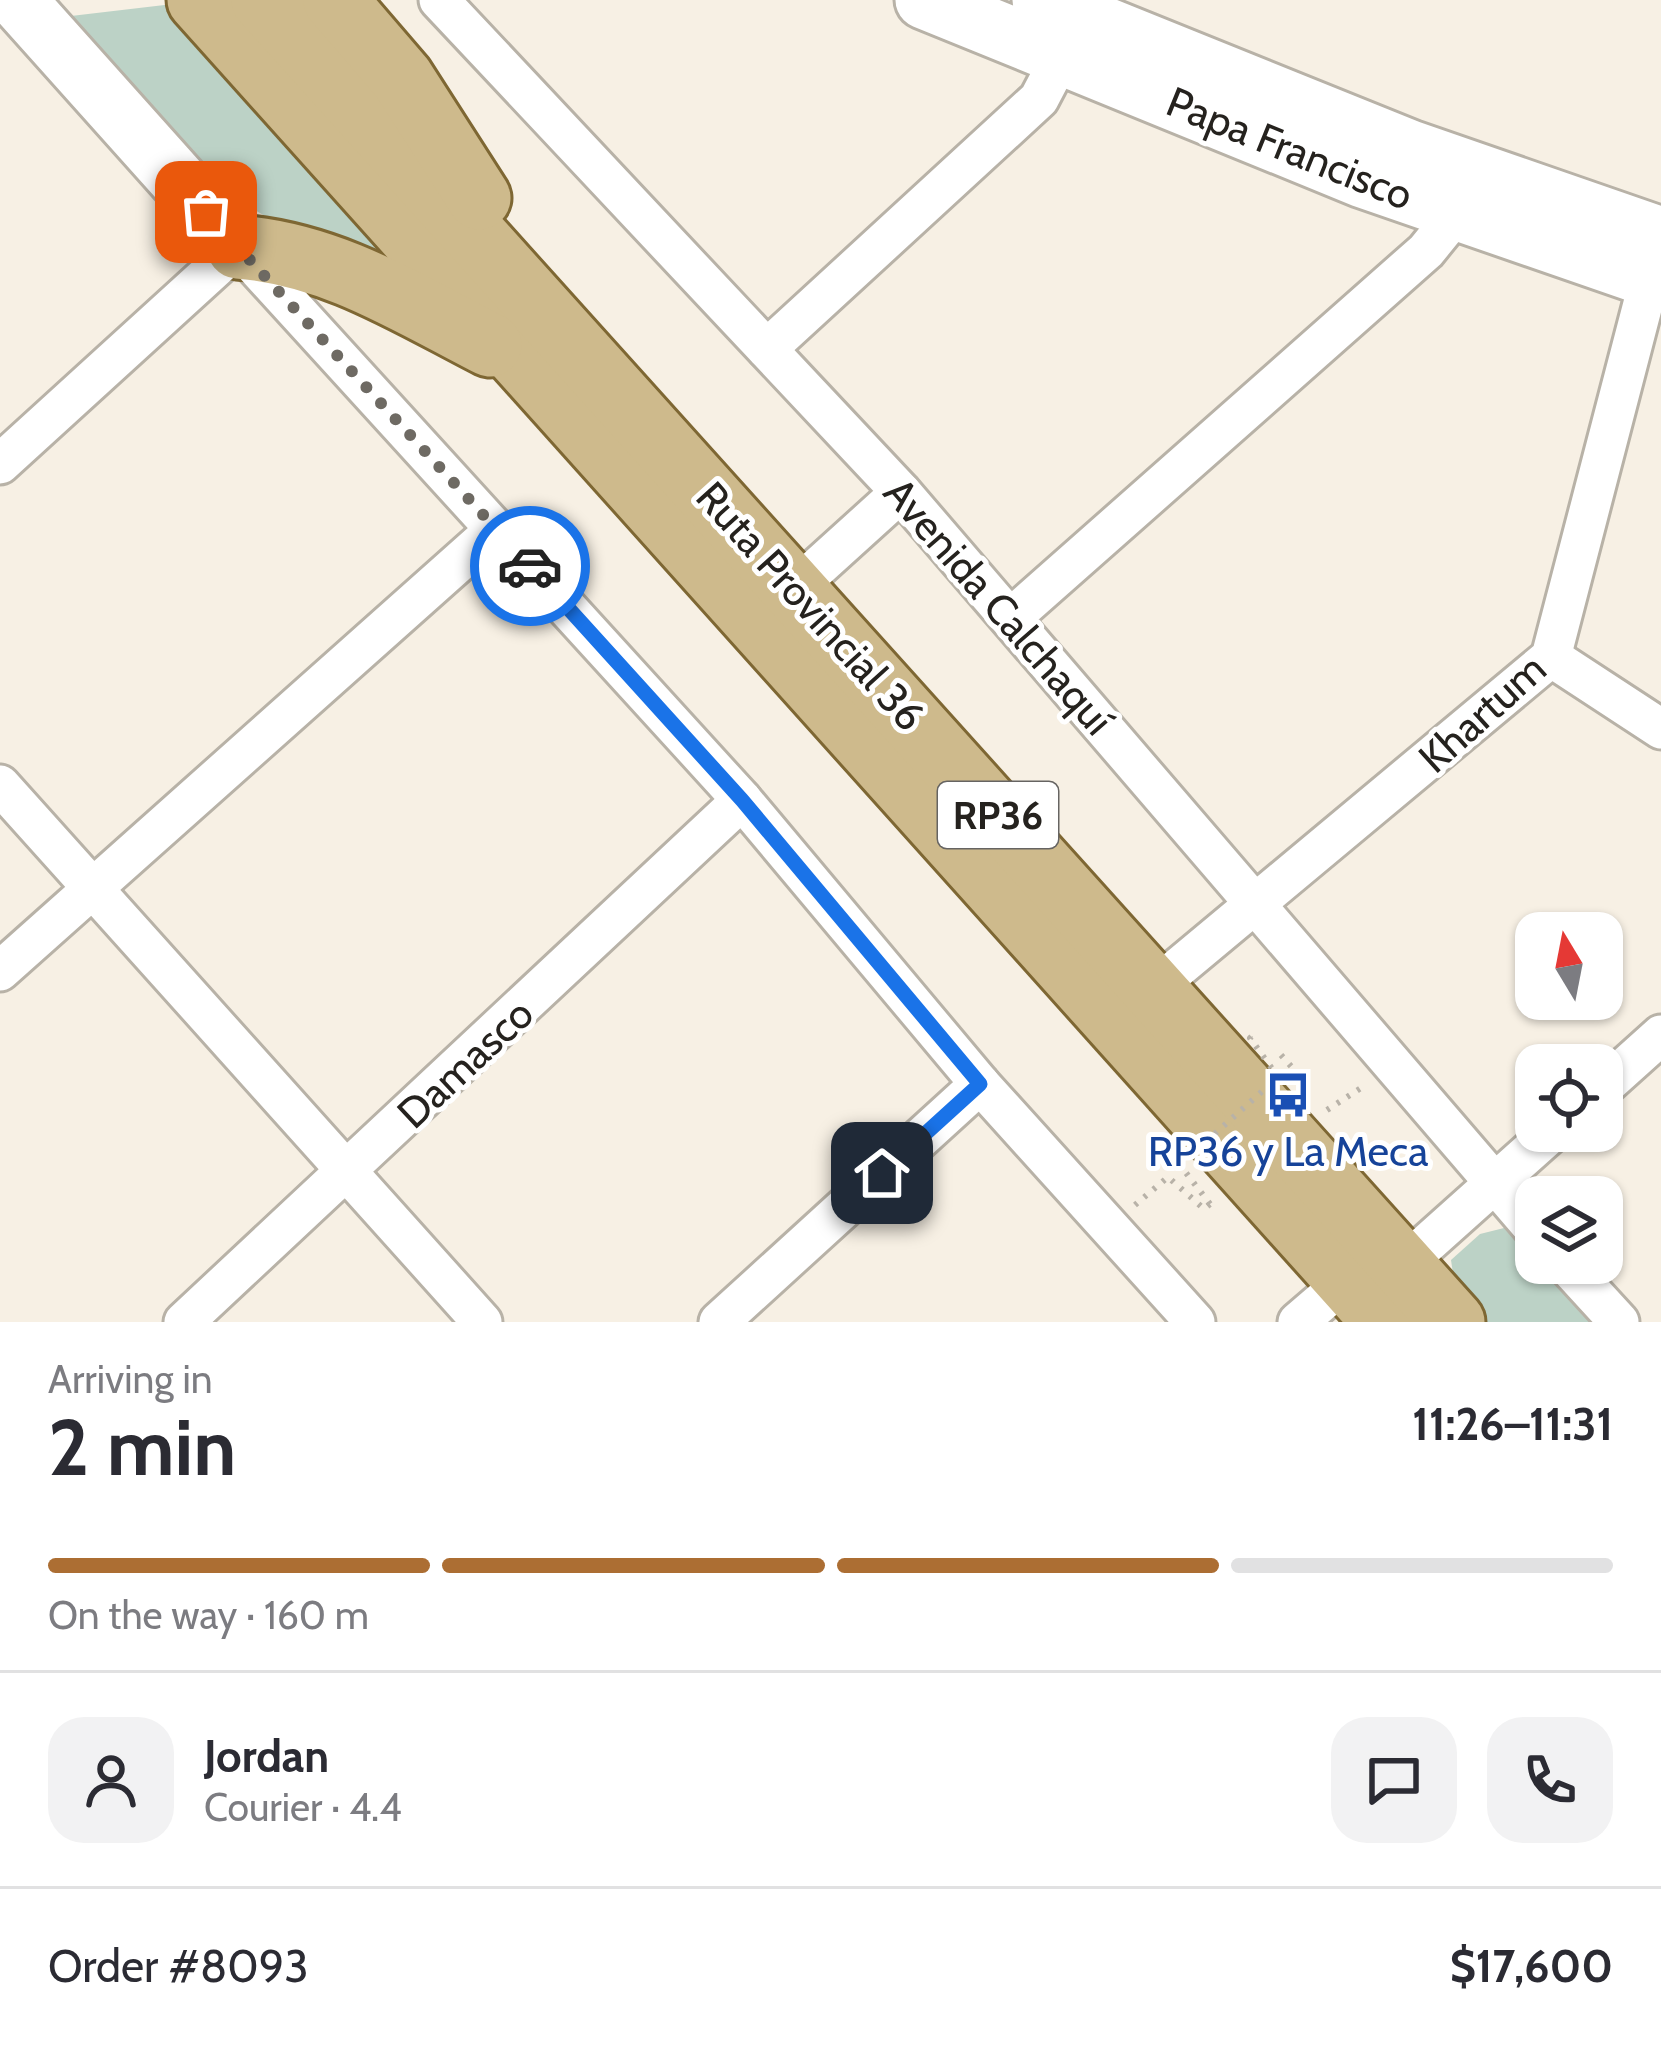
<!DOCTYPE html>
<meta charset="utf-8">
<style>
:root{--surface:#fff;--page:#f2f2f3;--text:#2b2b33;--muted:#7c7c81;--line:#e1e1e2;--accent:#ac6e33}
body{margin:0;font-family:Cabin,sans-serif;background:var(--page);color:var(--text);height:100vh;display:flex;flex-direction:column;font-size:45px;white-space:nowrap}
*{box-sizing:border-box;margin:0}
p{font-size:39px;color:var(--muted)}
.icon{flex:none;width:66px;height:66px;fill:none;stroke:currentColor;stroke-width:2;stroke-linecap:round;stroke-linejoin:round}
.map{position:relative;height:1322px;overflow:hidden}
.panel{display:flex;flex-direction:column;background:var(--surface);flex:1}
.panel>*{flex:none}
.needle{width:78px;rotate:350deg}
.controls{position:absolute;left:1515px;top:912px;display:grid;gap:24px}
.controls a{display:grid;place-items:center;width:108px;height:108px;border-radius:24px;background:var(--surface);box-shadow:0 3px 9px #0004;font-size:60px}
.pin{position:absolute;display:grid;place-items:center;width:102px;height:102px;color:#fff;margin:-51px;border-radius:24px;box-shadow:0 6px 18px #0006}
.courier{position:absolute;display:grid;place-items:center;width:120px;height:120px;margin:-60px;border:9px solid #1a73e8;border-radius:50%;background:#fff;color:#222;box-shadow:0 3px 15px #0007}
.overview em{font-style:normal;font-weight:800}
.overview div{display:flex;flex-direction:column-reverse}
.overview{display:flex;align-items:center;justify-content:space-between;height:204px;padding:0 48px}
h1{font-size:78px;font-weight:800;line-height:90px}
.bar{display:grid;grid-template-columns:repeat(4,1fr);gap:18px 12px;align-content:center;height:144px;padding:0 48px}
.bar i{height:15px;border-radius:9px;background:var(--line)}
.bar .on{background:var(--accent)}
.bar p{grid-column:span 4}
.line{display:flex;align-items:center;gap:30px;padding:0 48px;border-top:3px solid var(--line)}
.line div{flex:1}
.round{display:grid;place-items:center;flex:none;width:126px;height:126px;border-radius:36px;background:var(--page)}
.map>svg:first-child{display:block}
</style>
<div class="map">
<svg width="1661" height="1322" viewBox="0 0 1661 1322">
<rect width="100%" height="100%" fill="#f7f0e4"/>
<g fill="#bcd2c6">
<polygon points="173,4 415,277 275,222 216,187 71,16"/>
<polygon points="1508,1227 1591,1322 1472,1322 1458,1307 1451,1260 1480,1234"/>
</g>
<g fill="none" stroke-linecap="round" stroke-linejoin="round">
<g stroke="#b8b2a7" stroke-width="45">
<g id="minor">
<polyline points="439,0 901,492 1536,1231"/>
<polyline points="767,349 1039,99 1071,38"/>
<polyline points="0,464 238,247 742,800 980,1084 1195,1322"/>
<polyline points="795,588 901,492"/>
<polyline points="1011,618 1426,251 1456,214"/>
<polyline points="1551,657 1661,729"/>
<polyline points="0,785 482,1322"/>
<polyline points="0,971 496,529"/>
<polyline points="1154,988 1551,657 1656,254"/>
<polyline points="1602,1088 1661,1035"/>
<polyline points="1565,1263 1619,1322"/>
<polyline points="1402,1266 1553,1131"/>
<polyline points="184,1322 742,800"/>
<polyline points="719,1322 980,1084"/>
<polyline points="1298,1322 1347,1280"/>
</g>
</g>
<g stroke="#b8b2a7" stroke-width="63">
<g id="secondary">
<polyline points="17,0 238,247"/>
<polyline points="924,0 1363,179 1661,282"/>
<polyline points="1041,0 1410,149 1661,236"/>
</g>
</g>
<g stroke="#7e6733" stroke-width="69">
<g id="primary">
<polyline points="199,0 1385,1322"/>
<polyline points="263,0 1453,1322"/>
<polyline points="335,0 402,78 479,198"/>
<path d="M 238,247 C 332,254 408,303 490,345"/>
</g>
</g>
<g stroke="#b8b2a8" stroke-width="6" stroke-dasharray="3 9" stroke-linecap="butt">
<polyline points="1281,1055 1308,1085"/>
<polyline points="1327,1110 1364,1086"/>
<polyline points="1135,1205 1168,1177 1204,1209 1210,1204"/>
</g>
<use href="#minor" stroke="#fff" stroke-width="39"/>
<use href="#secondary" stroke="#fff" stroke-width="57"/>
<use href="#primary" stroke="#ceba8c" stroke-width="63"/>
<polyline stroke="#b8b2a8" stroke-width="6" stroke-dasharray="3 9" stroke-linecap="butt" points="1210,1204 1180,1165 1278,1077 1250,1038 1256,1032"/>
</g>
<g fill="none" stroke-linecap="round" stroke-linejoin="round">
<polyline stroke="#6e6a63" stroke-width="12" stroke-dasharray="0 21.6" points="206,212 530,566"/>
<polyline stroke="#1a73e8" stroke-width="15" points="530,566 742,800 980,1084 882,1173"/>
</g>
<defs>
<g id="bus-bare" transform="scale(3.6)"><path d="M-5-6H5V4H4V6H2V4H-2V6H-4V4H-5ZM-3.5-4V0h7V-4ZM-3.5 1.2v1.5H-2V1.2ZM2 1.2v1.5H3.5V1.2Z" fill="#1a4fb4" stroke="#fff" stroke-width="2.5" paint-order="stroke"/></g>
</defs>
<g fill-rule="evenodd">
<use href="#bus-bare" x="1288" y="1095"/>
</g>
<g text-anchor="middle" stroke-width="10" stroke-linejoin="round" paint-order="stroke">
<rect fill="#fff" stroke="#666462" stroke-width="3" x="938" y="782" width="120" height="66" rx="9"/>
<g font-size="39" font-weight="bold" fill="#25221e">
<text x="998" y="829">RP36</text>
</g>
<g font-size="42" fill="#25221e" stroke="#fff">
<text transform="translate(1290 148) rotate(22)" y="15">Papa Francisco</text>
<text transform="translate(811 606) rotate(48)" y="15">Ruta Provincial 36</text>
<text transform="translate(999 606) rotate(49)" y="15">Avenida Calchaquí</text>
<text transform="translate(1482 713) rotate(-42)" y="15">Khartum</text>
<text transform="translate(465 1063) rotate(-43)" y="15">Damasco</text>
</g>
<g font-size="42" fill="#164399" stroke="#fff">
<text x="1288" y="1166">RP36 y La Meca</text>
</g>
</g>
</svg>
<div class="controls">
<a><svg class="needle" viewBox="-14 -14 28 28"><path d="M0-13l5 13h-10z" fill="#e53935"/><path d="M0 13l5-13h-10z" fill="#7c7c81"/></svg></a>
<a><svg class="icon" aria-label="locate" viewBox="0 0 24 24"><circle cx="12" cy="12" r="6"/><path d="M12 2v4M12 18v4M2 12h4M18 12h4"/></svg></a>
<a><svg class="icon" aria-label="layers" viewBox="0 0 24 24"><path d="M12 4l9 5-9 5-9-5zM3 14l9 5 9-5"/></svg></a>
</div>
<div class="pin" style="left:206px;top:212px;background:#ea580c"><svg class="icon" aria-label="bag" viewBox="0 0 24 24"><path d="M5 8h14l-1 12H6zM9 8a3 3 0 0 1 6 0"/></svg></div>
<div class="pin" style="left:882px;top:1173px;background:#1f2937"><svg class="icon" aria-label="home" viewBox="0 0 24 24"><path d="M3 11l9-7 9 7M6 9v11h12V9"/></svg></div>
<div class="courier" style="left:530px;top:566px"><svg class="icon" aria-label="car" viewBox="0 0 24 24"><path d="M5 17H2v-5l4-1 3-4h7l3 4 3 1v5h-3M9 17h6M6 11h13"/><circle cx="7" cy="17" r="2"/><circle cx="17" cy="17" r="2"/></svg></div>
</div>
<section class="panel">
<div class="overview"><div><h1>2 min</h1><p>Arriving in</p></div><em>11:26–11:31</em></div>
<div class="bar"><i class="on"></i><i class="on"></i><i class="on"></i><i></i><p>On the way · 160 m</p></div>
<div class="line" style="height:216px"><a class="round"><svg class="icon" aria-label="person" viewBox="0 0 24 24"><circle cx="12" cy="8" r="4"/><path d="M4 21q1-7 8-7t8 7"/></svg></a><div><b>Jordan</b><p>Courier · 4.4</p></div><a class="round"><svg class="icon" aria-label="chat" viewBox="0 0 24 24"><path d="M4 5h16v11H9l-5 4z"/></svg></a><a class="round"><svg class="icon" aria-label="phone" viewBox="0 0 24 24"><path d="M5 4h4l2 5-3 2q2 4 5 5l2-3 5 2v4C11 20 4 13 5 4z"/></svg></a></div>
<div class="line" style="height:156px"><div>Order #8093</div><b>$17,600</b></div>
</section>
